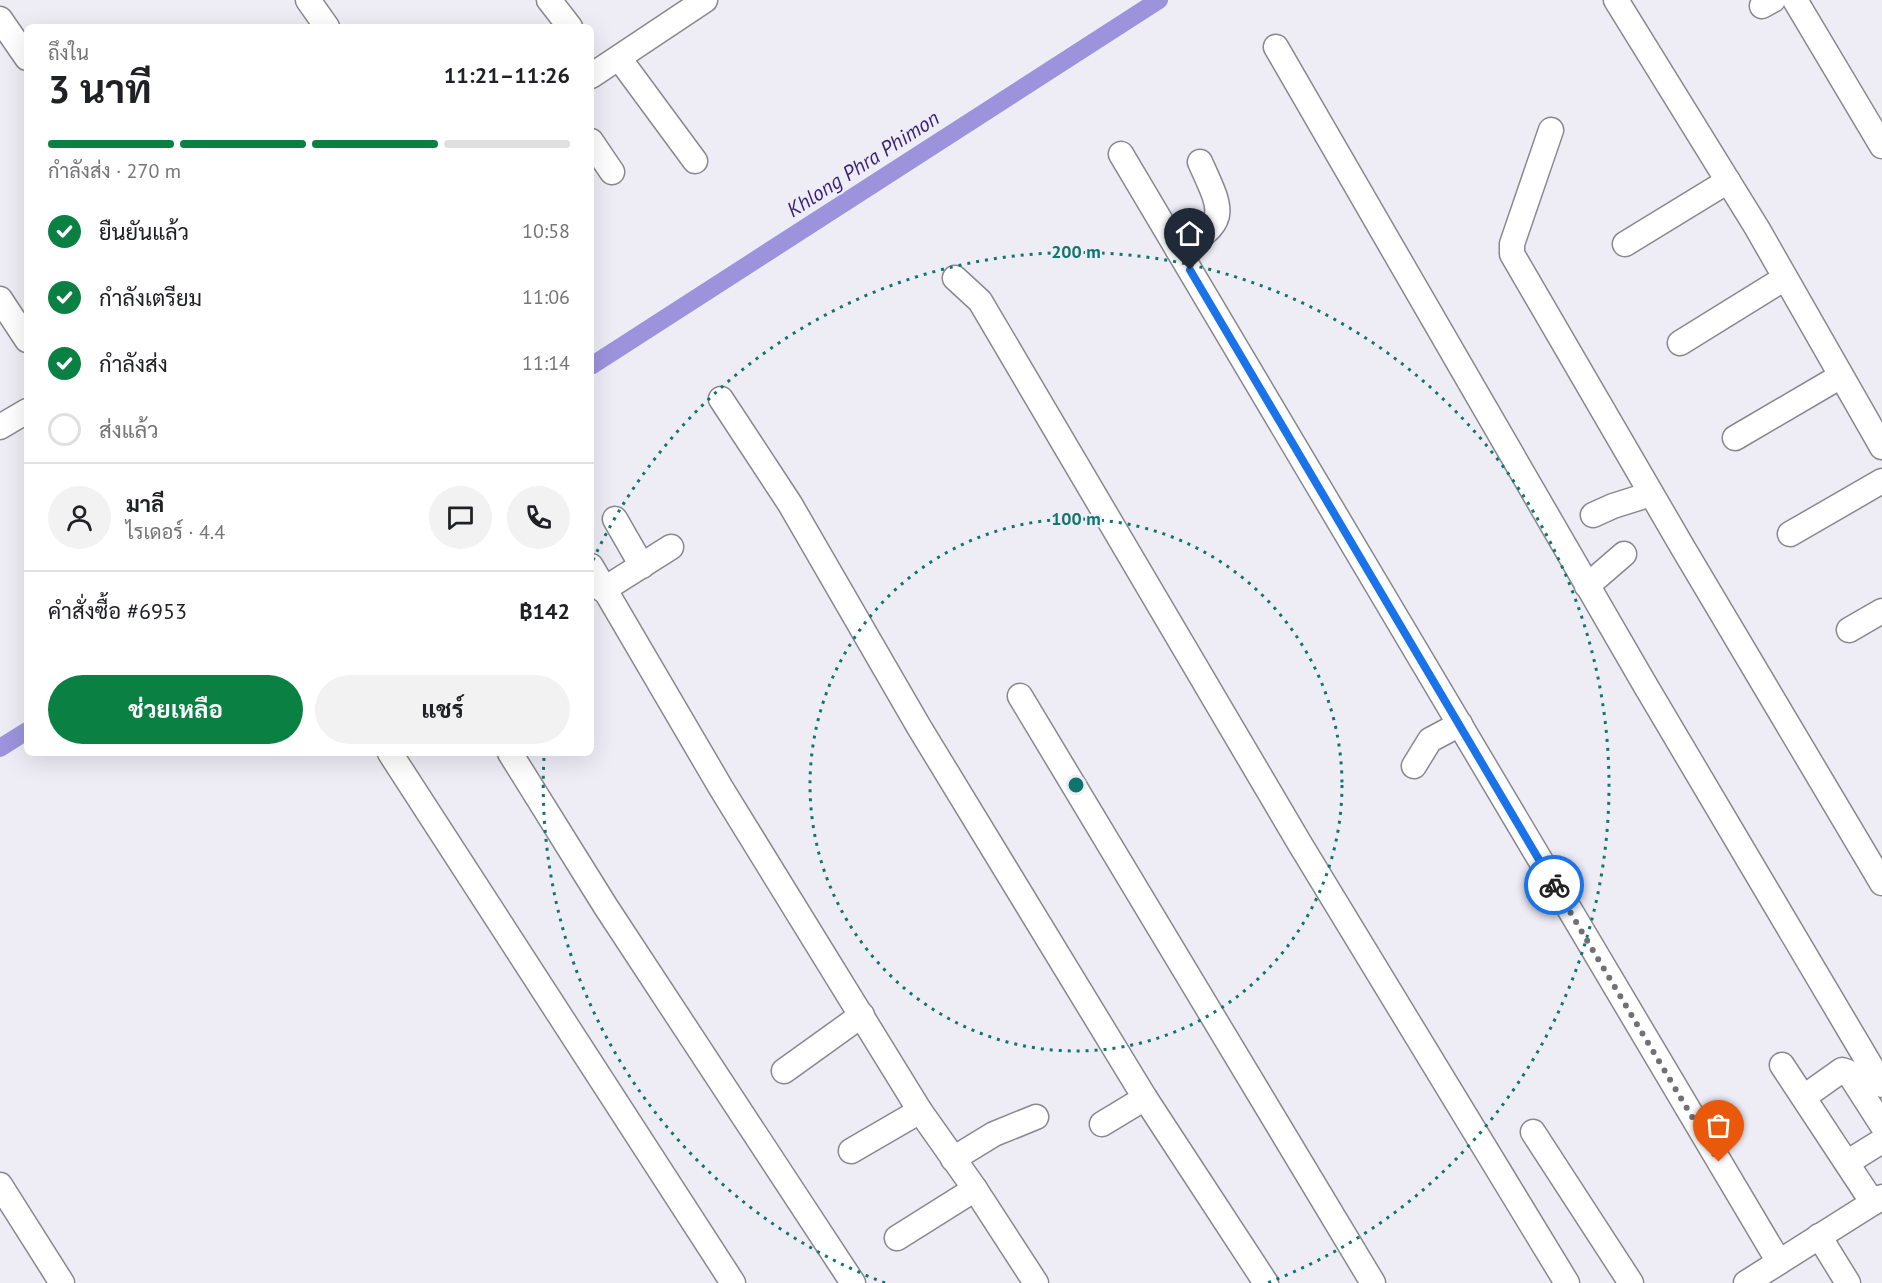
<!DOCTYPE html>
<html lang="th">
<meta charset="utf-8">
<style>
:root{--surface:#fff;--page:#f2f2f2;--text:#202124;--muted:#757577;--line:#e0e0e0;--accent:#0b8043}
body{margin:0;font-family:"PT Sans",Sarabun,sans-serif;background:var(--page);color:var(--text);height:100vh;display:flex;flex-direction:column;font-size:22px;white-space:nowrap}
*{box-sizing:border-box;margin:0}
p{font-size:20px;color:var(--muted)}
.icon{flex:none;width:33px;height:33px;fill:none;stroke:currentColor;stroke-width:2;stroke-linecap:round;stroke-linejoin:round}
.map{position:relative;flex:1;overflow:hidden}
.details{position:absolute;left:24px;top:24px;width:570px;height:732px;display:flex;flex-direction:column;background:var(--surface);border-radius:9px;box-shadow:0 6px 24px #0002}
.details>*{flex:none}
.pin{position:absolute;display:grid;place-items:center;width:51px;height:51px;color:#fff;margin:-62px -26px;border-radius:50% 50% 50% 0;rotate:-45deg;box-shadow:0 0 6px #0007}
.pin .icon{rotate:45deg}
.courier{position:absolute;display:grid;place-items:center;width:60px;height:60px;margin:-30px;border:4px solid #1a73e8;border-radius:50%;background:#fff;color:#222;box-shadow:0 2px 8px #0007}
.headline em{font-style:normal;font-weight:700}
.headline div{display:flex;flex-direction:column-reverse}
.headline{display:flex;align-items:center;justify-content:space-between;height:102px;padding:0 24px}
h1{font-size:39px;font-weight:700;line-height:45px}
.bar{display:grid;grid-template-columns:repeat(4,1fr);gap:9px 6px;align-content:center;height:72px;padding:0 24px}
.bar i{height:8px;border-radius:4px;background:var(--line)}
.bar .current{background:var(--accent)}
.bar p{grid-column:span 4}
.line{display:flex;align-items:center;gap:15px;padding:0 24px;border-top:2px solid var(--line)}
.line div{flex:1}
.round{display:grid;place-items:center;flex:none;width:63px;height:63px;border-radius:32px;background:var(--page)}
ol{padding:0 24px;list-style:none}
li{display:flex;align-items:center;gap:18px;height:66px}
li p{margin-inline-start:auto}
li .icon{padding:6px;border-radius:50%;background:var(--accent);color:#fff;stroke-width:4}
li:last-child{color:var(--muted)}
li i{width:33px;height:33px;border:3px solid var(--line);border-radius:50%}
.primary-button{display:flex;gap:12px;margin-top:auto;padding:12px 24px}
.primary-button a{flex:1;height:69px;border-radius:36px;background:var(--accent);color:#fff;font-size:24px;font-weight:700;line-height:69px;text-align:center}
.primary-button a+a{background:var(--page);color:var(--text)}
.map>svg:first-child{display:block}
</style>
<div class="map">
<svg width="1882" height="1283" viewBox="0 0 1882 1283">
<rect width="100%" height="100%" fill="#eeedf6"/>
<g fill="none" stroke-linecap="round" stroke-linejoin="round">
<g stroke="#9d93dd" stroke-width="18">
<polyline points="591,366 1159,0"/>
<polyline points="0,748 27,731"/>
</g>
<g stroke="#88888f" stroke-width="27">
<g id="minor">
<polyline points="308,0 327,27"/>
<polyline points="549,0 570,27"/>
<polyline points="1616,0 1757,228 1882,447"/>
<polyline points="1795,0 1882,146"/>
<polyline points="1762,6 1773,0"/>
<polyline points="0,19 27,58"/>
<polyline points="1276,47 1644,683 1882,1085"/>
<polyline points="619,58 695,161"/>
<polyline points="591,76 705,0"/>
<polyline points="1551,130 1512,244 1512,254 1683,548 1882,883"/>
<polyline points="591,141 612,172"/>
<polyline points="1121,154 1779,1262"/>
<polyline points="1625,244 1728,181"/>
<path d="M 1178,250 C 1230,221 1223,213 1200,162"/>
<polyline points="955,278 980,301 1300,844 1567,1283"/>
<polyline points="0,299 27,340"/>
<polyline points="1680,343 1785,278"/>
<polyline points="721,399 790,504 919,727 1145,1098 1266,1283"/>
<polyline points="0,427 27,411"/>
<polyline points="1735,438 1841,376"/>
<polyline points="1593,515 1613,506 1651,494"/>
<polyline points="615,519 642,566"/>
<polyline points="1790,534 1882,481"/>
<polyline points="591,566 721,788 920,1111 975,1189 1036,1283"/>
<polyline points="1587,586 1624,554"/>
<polyline points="603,590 671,547"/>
<polyline points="1849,630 1882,611"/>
<polyline points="1020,696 1373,1283"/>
<polyline points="390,753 733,1283"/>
<polyline points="510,753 606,907 853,1283"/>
<polyline points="1414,766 1430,740 1460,724"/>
<polyline points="1782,1065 1873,1203"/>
<polyline points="784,1071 862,1015"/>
<polyline points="1804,1097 1842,1070 1848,1072 1882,1125"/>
<polyline points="1102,1124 1145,1098"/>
<polyline points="1533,1132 1631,1283"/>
<polyline points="851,1151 920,1111"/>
<polyline points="953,1159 994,1134 1036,1117"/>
<polyline points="1848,1162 1882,1141"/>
<polyline points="0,1185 62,1283"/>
<polyline points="1819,1236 1848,1283"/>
<polyline points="897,1238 975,1189"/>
<polyline points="1746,1283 1882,1197"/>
</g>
</g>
<use href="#minor" stroke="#fff" stroke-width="24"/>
</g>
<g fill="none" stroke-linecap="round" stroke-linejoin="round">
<polyline stroke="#717075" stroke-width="6" stroke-dasharray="0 10.8" points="1554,885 1719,1162"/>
<polyline stroke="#1a73e8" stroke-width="8" points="1190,270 1554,885"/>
</g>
<g fill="none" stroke="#0f766e" stroke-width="3" stroke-dasharray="3 6">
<circle cx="1076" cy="785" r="266"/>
<path d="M885 1283A533 533 0 0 1 544 757M593 560A533 533 0 1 1 1267 1283"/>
</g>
<g text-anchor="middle" stroke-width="4.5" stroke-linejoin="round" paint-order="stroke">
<g font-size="21" font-style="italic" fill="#381f75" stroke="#eeedf6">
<text transform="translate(863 164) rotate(-33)" y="7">Khlong Phra Phimon</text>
</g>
</g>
<circle cx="1076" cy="785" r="9" fill="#0f766e" stroke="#eeedf6" stroke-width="3"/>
<g font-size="18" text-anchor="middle" font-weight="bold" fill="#0f766e" stroke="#eeedf6" stroke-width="4.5" stroke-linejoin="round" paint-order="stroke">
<text x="1076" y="258">200 m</text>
<text x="1076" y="525">100 m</text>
</g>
</svg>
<div class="pin" style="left:1719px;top:1162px;background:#ea580c"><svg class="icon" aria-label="bag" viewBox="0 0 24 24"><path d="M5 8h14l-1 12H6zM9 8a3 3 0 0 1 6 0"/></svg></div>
<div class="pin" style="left:1190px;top:270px;background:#1f2937"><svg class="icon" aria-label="home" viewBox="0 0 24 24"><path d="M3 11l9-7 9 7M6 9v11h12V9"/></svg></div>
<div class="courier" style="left:1554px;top:885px"><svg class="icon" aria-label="bike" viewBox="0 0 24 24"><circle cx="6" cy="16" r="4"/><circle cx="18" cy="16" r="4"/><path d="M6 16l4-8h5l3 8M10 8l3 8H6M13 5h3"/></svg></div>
<section class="details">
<div class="headline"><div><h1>3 นาที</h1><p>ถึงใน</p></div><em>11:21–11:26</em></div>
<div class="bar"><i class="current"></i><i class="current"></i><i class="current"></i><i></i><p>กำลังส่ง · 270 m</p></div>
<ol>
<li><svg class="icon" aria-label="check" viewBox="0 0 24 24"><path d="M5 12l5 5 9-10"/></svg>ยืนยันแล้ว<p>10:58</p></li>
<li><svg class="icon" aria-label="check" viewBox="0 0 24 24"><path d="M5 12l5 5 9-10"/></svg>กำลังเตรียม<p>11:06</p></li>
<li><svg class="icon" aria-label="check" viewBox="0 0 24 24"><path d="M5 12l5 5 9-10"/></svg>กำลังส่ง<p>11:14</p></li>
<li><i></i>ส่งแล้ว</li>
</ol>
<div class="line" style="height:108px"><a class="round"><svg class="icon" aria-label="person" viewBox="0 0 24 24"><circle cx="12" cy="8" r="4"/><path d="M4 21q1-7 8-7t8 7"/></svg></a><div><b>มาลี</b><p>ไรเดอร์ · 4.4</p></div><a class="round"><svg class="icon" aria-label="chat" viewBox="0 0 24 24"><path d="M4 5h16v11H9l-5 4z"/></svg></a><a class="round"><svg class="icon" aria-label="phone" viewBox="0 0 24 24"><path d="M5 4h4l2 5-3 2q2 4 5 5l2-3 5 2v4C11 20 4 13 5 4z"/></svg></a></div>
<div class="line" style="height:78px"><div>คำสั่งซื้อ #6953</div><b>฿142</b></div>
<div class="primary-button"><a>ช่วยเหลือ</a><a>แชร์</a></div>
</section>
</div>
